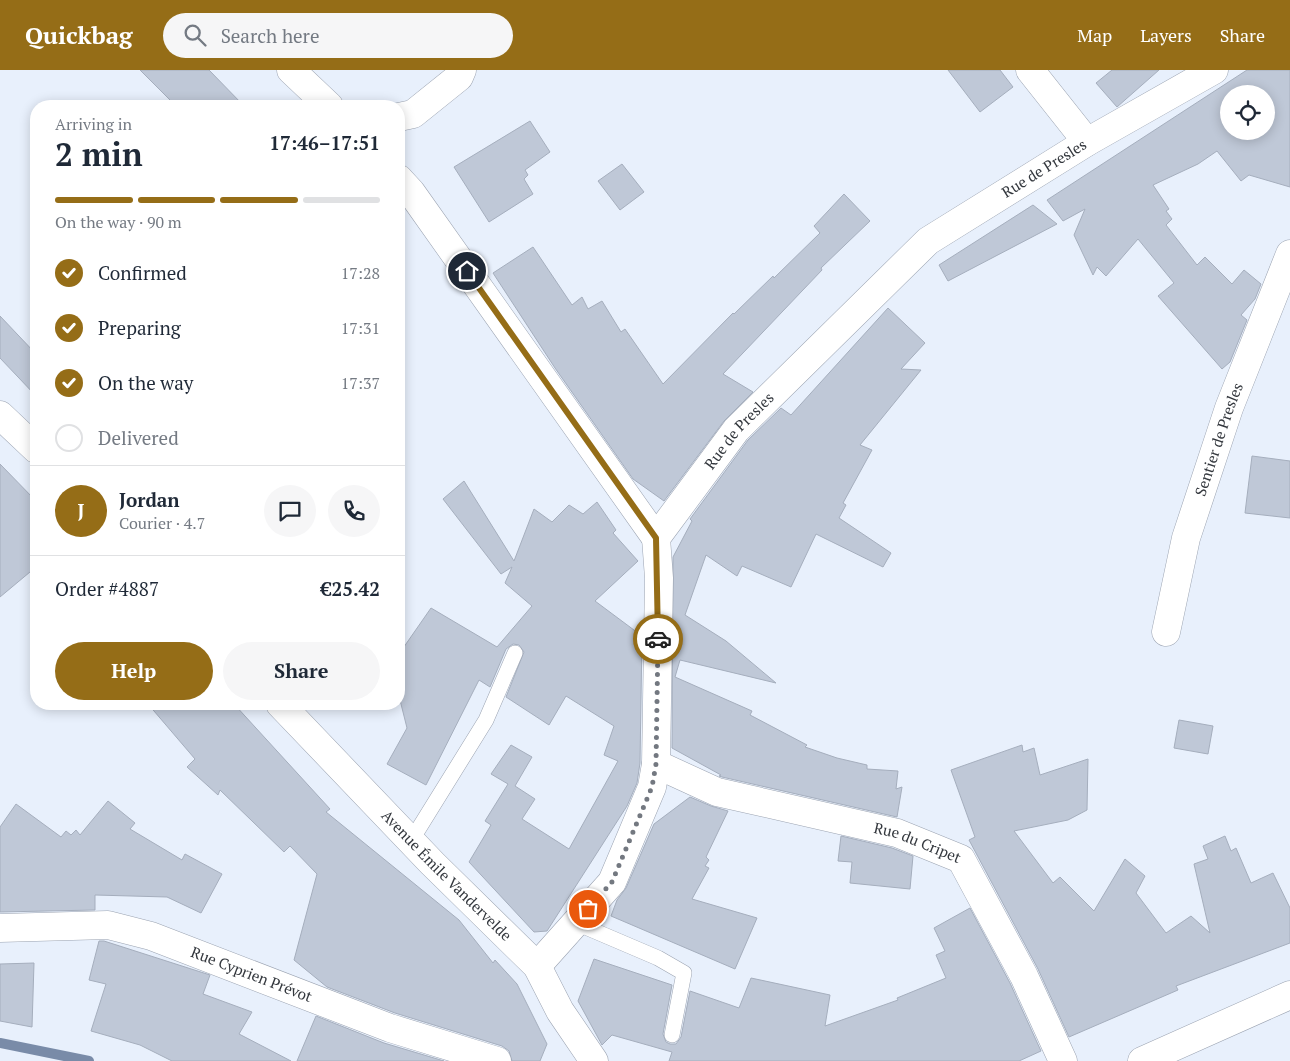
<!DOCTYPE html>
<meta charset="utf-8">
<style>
:root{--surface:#fff;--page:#f6f6f7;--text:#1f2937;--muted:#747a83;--line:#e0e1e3;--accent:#956d17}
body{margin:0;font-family:"PT Serif",serif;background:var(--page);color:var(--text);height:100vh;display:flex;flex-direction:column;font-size:19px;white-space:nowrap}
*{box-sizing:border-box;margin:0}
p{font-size:16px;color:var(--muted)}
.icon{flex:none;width:28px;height:28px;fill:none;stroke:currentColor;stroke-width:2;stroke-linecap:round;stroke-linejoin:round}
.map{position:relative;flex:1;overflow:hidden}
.side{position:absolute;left:30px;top:30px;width:375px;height:610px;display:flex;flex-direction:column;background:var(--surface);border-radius:20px;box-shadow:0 2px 12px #0003}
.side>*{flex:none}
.fabs{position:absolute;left:1220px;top:15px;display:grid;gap:10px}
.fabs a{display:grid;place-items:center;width:55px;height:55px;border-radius:50%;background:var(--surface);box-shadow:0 2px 12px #0003;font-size:25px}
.pin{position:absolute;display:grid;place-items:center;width:42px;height:42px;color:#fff;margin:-21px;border:2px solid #fff;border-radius:50%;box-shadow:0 1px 5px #0007}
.courier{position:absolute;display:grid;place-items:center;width:50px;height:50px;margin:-25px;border:4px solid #956d17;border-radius:50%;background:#fff;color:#222;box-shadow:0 1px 6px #0007}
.head em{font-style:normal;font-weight:700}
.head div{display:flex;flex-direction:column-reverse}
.head{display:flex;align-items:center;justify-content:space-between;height:85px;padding:0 25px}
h1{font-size:32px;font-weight:700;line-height:38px}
.bar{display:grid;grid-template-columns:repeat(4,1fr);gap:8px 5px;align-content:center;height:60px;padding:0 25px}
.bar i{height:6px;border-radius:4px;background:var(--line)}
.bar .current{background:var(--accent)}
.bar p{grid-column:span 4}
.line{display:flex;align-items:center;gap:12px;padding:0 25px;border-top:1px solid var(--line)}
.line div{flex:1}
.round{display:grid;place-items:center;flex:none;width:52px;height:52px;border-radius:26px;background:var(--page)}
ol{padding:0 25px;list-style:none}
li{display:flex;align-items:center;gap:15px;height:55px}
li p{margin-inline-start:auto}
li .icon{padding:5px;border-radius:50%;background:var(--accent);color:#fff;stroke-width:4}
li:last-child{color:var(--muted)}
li i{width:28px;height:28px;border:2px solid var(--line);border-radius:50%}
.primary-button{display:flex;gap:10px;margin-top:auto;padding:10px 25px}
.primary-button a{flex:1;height:58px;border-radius:30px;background:var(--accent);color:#fff;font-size:20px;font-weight:700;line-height:58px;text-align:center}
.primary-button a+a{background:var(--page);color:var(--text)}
header{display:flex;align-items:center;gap:30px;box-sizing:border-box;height:70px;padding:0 25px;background:var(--accent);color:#fff}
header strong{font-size:24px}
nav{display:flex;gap:28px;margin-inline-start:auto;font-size:18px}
.search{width:350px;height:45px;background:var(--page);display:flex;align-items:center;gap:12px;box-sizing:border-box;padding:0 18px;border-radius:28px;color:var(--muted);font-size:19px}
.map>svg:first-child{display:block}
</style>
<header>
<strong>Quickbag</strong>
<div class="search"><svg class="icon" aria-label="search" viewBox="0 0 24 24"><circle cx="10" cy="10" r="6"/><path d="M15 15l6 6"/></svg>Search here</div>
<nav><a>Map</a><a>Layers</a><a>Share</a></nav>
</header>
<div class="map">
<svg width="1290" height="991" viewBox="0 0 1290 991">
<rect width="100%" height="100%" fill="#e8f0fc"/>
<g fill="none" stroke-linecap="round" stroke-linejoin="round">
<polyline stroke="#798ba8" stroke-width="10" points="0,973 89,991"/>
</g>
<g fill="#bfc8d7" stroke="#a5aebd" fill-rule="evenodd">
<polygon points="140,0 209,0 244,36 176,36"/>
<polygon points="948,0 1000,0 1013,17 980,42"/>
<polygon points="1112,0 1159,0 1117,37 1096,13"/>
<path d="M 1247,0 L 1290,0 L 1290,117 L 1249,105 L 1241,111 L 1217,81 L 1198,94 L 1153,115 L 1169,139 L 1166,141 L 1172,149 L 1166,155 L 1197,195 L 1205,187 L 1232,214 L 1244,200 L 1261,214 L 1255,229 L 1241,245 L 1247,250 L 1230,292 L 1222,299 L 1158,226 L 1174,213 L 1138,169 L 1106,206 L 1097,197 L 1093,205 L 1074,165 L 1085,139 L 1063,151 L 1047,130 ZM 1229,24 L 1266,24 L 1266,61 L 1229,61 Z"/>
<polygon points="530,51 550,82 525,100 528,105 524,109 533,124 489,152 454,97"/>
<polygon points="622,94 644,122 620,140 598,111"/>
<polygon points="844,124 870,151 821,198 822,200 723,304 753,322 724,351 664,431 633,409 555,298 493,203 533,177 572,235 582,227 588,239 602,231 621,262 625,259 663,314 733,243 734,244 773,206 774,208 820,163 814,156"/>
<polygon points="1033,135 1057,154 948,211 939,195"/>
<polygon points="888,238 925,273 901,299 921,300 860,375 872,380 843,433 846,435 839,448 891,483 883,497 816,464 791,517 742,496 737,506 706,485 685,545 726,571 776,613 680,590 675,607 752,641 750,645 807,675 805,677 837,688 867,695 867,699 898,701 896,719 902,717 897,747 722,707 719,706 721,705 672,678 673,487 692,451 690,449 748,370 781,338 791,345"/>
<polygon points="0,246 36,284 36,326 0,288"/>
<polygon points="1252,386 1290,391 1290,448 1245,443"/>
<polygon points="0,394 36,431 36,497 0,527"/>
<polygon points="464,411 514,491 534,439 552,452 569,435 583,444 597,432 616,460 613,463 638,491 595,531 642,566 640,693 637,713 627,736 547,861 534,862 469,792 491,755 485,751 508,714 491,704 511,675 532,687 515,716 535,729 522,749 569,779 618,691 604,685 614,656 566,626 549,655 506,627 524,582 519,575 513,574 506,579 490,617 479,610 426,715 387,694 407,658 399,626 399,584 431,538 497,577 532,536 505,513 512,497 501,504 443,429"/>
<polygon points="148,634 234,634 330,739 326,742 459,850 493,893 495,890 517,914 547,974 540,991 512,991 509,981 502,976 395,943 327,917 294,890 317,804 290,776 284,782 220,720 218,725 187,697 195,689"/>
<polygon points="1179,650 1213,656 1208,684 1174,678"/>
<polygon points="1022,675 1023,682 1034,678 1040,705 1088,689 1087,740 1068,750 1014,761 1053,813 1060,807 1094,841 1125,789 1145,806 1136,823 1166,863 1191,846 1210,863 1194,794 1208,789 1203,776 1225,766 1231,781 1236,778 1251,813 1273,803 1290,838 1290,873 1176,916 1178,920 1069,967 1038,899 969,770 975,767 951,700"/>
<polygon points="690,727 711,736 728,741 706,787 709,790 705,796 709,798 692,829 757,848 735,899 611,846 617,830 626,818 654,754"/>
<polygon points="108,731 135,753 130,759 182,790 185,784 222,804 201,843 167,827 95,825 95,840 0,842 0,757 16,734 61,767 66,761 71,765 76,760 80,765"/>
<polygon points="841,766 892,778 913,786 910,819 850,813 852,792 838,791"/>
<polygon points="970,838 1010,913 1041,981 1019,991 669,991 672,982 612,965 602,975 578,931 594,889 672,915 663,964 666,972 670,974 676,974 681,967 690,921 739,938 751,908 830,925 825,956 898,930 897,928 946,908 936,885 945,881 934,858"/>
<polygon points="99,871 104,871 210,905 203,924 252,942 239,964 291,991 172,991 140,975 91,961 106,914 89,910"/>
<polygon points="34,893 32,957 0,951 0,894"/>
<polygon points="316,946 384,973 444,991 297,991"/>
</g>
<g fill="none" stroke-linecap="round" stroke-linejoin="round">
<g stroke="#9ba3b1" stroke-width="16">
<g id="lane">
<polyline points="411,771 486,650 515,583"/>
<polyline points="576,853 658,888 684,903 672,965"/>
</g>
</g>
<g stroke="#9ba3b1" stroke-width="29">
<g id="street">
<polyline points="291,0 329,36"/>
<polyline points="1030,0 1087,72"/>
<polyline points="399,47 413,44 459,7 462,0"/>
<polyline points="399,109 411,122 656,468"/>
<path id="s1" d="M 1166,562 L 1186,468 L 1229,338 L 1290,184"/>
<path id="s2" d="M 656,694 L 717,722 L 897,763 L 961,789 L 1024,906 L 1063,991"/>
<path id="s3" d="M 0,858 L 108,855 L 151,866 L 390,958 L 497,991"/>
<path id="s4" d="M 537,896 L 612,812 L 652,717 L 656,694 L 659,508 L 656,468 L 736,360 L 928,171 L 1087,72 L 1214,0"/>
</g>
</g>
<g stroke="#9ba3b1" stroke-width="29">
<g id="secondary">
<polyline points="0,345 36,379"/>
<path id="s5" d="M 280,634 L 432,793 L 537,896 L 560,941 L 594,991"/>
<polyline points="1142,991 1290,925"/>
</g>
</g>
<use href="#lane" stroke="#fff" stroke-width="15"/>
<use href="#street" stroke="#fff" stroke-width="28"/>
<use href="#secondary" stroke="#fff" stroke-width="28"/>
</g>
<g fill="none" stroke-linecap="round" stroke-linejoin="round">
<polyline stroke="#737880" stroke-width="5" stroke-dasharray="0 9" points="588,839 612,812 652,717 656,694 658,569"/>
<polyline stroke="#956d17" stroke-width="6" points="467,201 656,468 658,569"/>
</g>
<g text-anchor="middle" stroke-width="5" stroke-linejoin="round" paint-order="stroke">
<g font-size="15" fill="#34383e" stroke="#e8f0fc">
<text dy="5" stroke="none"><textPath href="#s4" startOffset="1006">Rue de Presles</textPath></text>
<text dy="5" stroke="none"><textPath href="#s4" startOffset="601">Rue de Presles</textPath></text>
<text dy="5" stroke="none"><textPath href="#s1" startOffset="200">Sentier de Presles</textPath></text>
<text dy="5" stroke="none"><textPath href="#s2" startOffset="274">Rue du Cripet</textPath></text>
<text dy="5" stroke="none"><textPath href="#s5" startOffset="239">Avenue Émile Vandervelde</textPath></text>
<text dy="5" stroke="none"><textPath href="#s3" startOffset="260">Rue Cyprien Prévot</textPath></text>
</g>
</g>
</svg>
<div class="fabs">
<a><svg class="icon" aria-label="locate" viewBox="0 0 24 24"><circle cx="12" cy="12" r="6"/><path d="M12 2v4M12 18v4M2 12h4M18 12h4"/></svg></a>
</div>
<div class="pin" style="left:588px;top:839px;background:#ea580c"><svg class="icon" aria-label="bag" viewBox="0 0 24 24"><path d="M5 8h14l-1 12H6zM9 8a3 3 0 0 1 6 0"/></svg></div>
<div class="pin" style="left:467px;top:201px;background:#1f2937"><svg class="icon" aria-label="home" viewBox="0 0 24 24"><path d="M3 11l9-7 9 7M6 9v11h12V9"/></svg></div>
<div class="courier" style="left:658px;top:569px"><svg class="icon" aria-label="car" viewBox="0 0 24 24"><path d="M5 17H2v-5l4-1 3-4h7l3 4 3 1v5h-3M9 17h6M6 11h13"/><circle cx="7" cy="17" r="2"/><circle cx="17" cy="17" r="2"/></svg></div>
<section class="side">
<div class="head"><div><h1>2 min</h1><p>Arriving in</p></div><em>17:46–17:51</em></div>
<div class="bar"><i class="current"></i><i class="current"></i><i class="current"></i><i></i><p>On the way · 90 m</p></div>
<ol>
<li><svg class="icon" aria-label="check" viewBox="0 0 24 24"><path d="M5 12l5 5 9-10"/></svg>Confirmed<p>17:28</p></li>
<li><svg class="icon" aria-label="check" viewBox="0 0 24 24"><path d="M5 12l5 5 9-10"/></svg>Preparing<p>17:31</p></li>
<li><svg class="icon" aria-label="check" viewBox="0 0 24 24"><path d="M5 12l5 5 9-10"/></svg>On the way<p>17:37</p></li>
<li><i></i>Delivered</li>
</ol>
<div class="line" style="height:90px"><b class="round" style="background:var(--accent);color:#fff">J</b><div><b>Jordan</b><p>Courier · 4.7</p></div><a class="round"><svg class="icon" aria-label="chat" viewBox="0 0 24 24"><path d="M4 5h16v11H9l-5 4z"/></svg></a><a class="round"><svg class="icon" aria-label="phone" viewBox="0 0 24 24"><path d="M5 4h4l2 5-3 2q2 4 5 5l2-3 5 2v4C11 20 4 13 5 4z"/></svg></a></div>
<div class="line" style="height:65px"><div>Order #4887</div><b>€25.42</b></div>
<div class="primary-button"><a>Help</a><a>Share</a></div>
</section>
</div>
